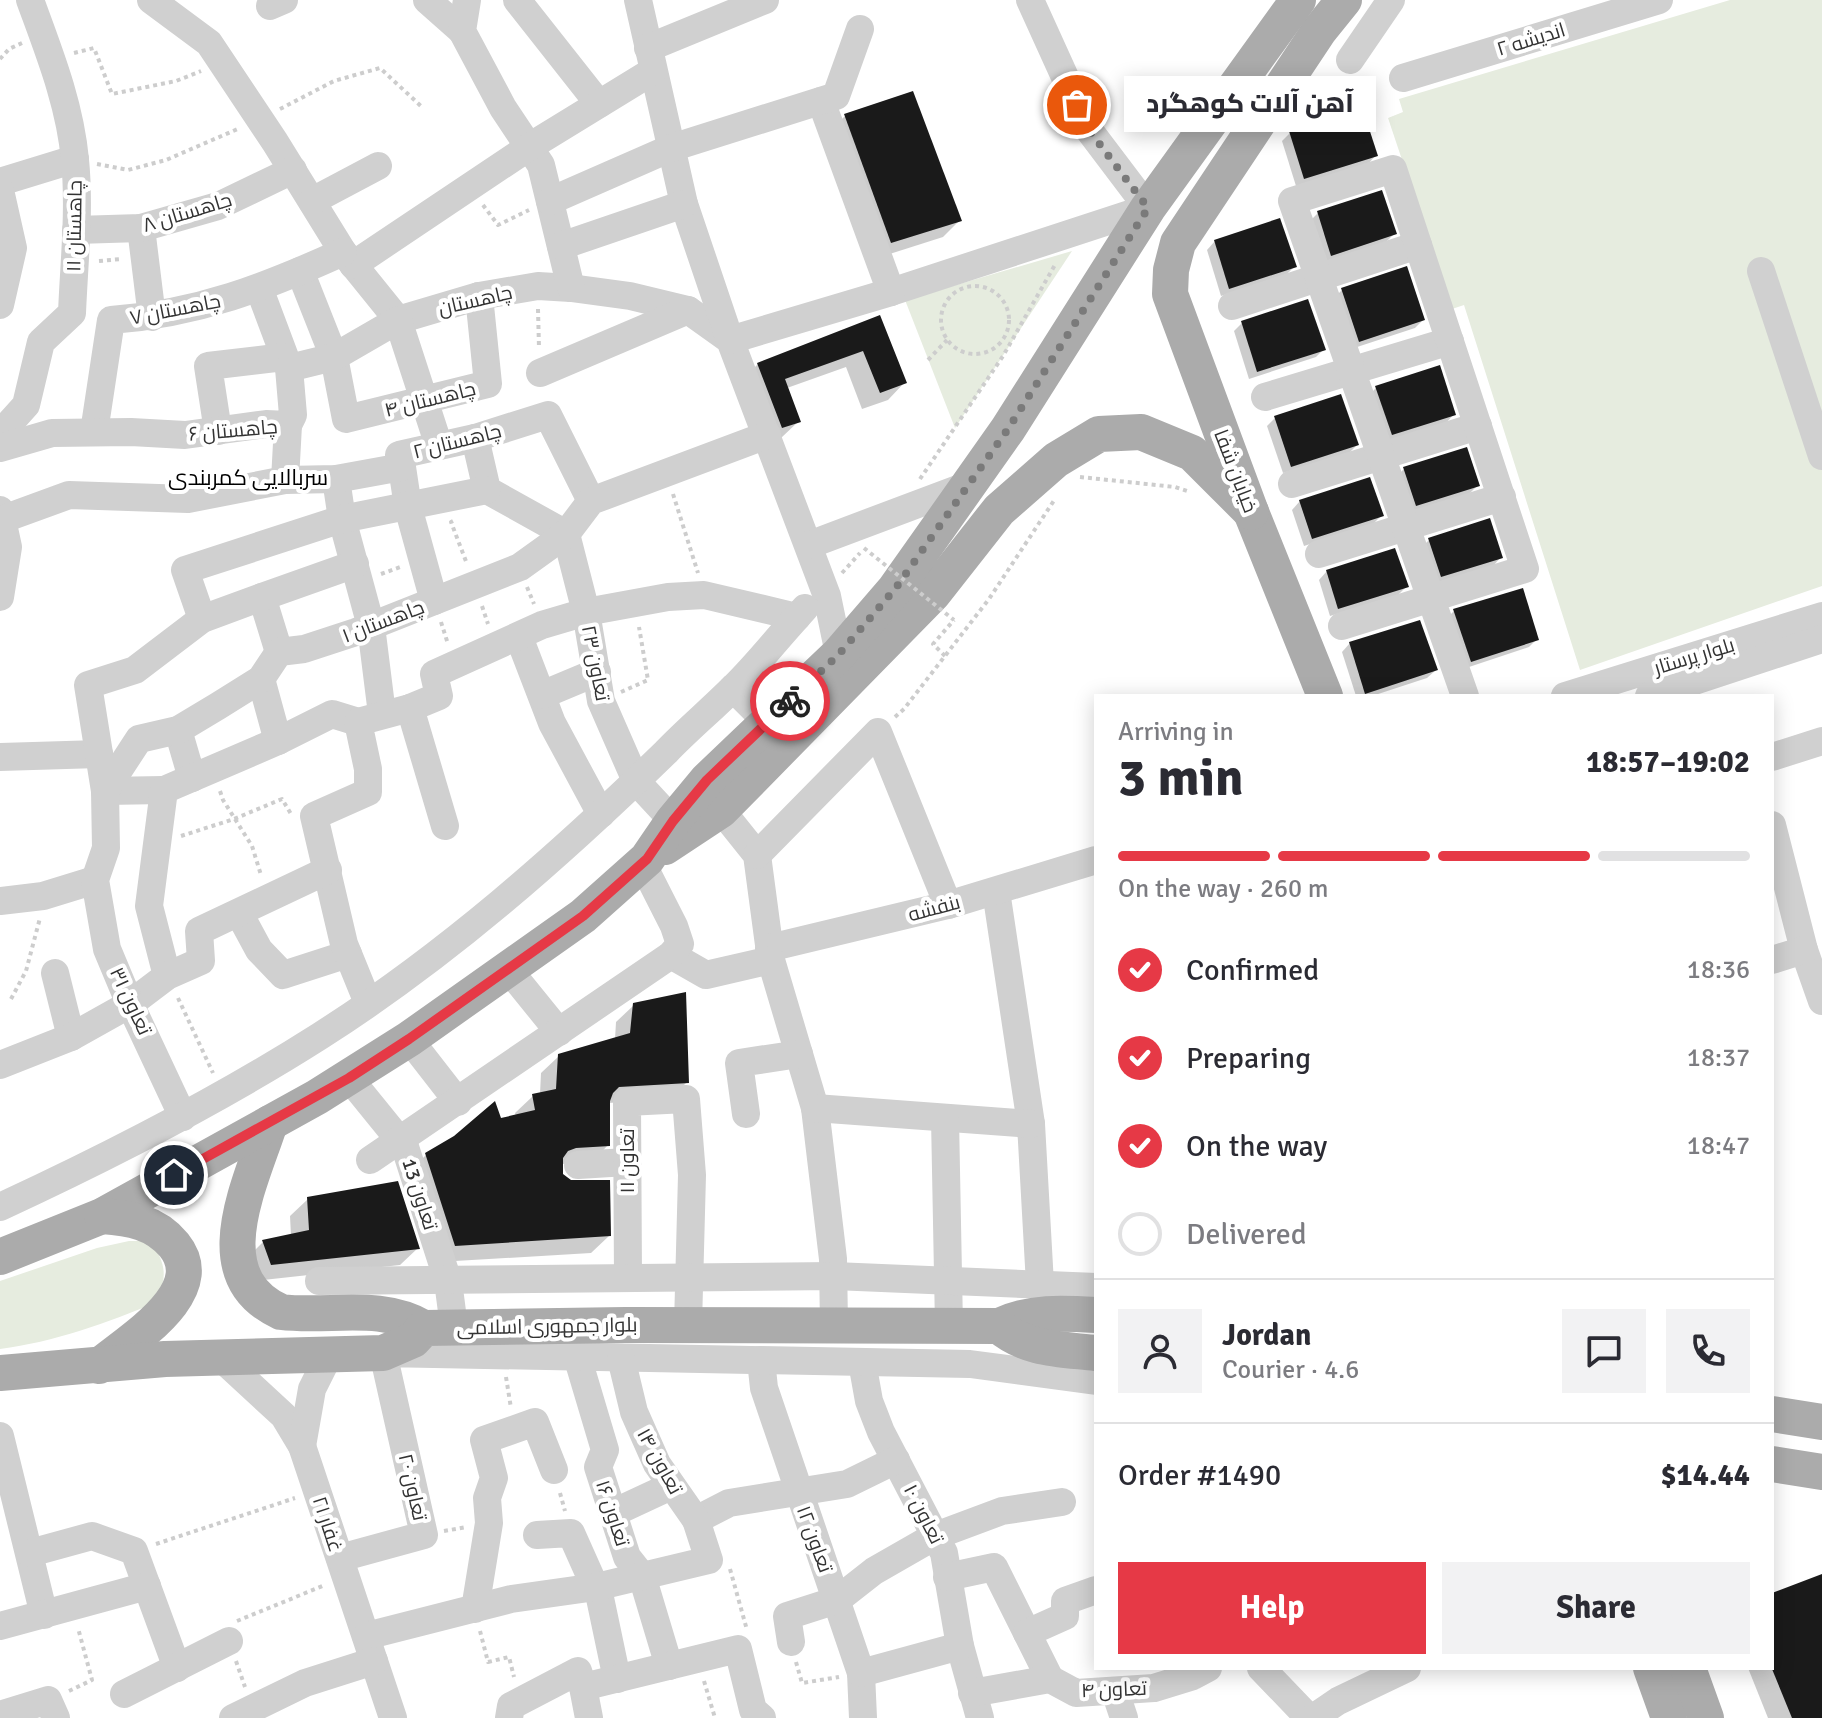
<!DOCTYPE html>
<meta charset="utf-8">
<style>
:root{--surface:#fff;--page:#f2f2f3;--text:#2b2b33;--muted:#7c7c81;--line:#e1e1e2;--accent:#e63946}
body{margin:0;font-family:Signika,Cairo,sans-serif;background:var(--page);color:var(--text);height:100vh;display:flex;flex-direction:column;font-size:30px;white-space:nowrap}
*{box-sizing:border-box;margin:0}
p{font-size:26px;color:var(--muted)}
.icon{flex:none;width:44px;height:44px;fill:none;stroke:currentColor;stroke-width:2;stroke-linecap:round;stroke-linejoin:round}
.map{position:relative;flex:1;overflow:hidden}
.panel{position:absolute;left:1094px;top:694px;width:680px;height:976px;display:flex;flex-direction:column;background:var(--surface);border-radius:0px;box-shadow:0 4px 20px #0003}
.panel>*{flex:none}
.pin{position:absolute;display:grid;place-items:center;width:68px;height:68px;color:#fff;margin:-34px;border:4px solid #fff;border-radius:50%;box-shadow:0 2px 8px #0007}
.courier{position:absolute;display:grid;place-items:center;width:80px;height:80px;margin:-40px;border:6px solid #e63946;border-radius:50%;background:#fff;color:#222;box-shadow:0 2px 10px #0007}
.bubble{position:absolute;height:56px;border-radius:0px;background:var(--surface);box-shadow:0 4px 20px #0003;font-size:26px;font-weight:800;line-height:56px;text-align:center}
.summary em{font-style:normal;font-weight:800}
.summary div{display:flex;flex-direction:column-reverse}
.summary{display:flex;align-items:center;justify-content:space-between;height:136px;padding:0 24px}
h1{font-size:52px;font-weight:800;line-height:60px}
.bar{display:grid;grid-template-columns:repeat(4,1fr);gap:12px 8px;align-content:center;height:96px;padding:0 24px}
.bar i{height:10px;border-radius:6px;background:var(--line)}
.bar .active{background:var(--accent)}
.bar p{grid-column:span 4}
.line{display:flex;align-items:center;gap:20px;padding:0 24px;border-top:2px solid var(--line)}
.line div{flex:1}
.round{display:grid;place-items:center;flex:none;width:84px;height:84px;border-radius:0px;background:var(--page)}
ol{padding:0 24px;list-style:none}
li{display:flex;align-items:center;gap:24px;height:88px}
li p{margin-inline-start:auto}
li .icon{padding:8px;border-radius:50%;background:var(--accent);color:#fff;stroke-width:4}
li:last-child{color:var(--muted)}
li i{width:44px;height:44px;border:4px solid var(--line);border-radius:50%}
.primary-button{display:flex;gap:16px;margin-top:auto;padding:16px 24px}
.primary-button a{flex:1;height:92px;border-radius:0px;background:var(--accent);color:#fff;font-size:32px;font-weight:800;line-height:92px;text-align:center}
.primary-button a+a{background:var(--page);color:var(--text)}
.map>svg:first-child{display:block}
</style>
<div class="map">
<svg width="1822" height="1718" viewBox="0 0 1822 1718">
<rect width="100%" height="100%" fill="#fff"/>
<g fill="#e6ecdf">
<polygon points="1730,0 1822,0 1822,586 1580,670 1464,305 1452,309 1388,118 1403,112 1399,99"/>
<polygon points="1072,251 955,428 905,300"/>
<path d="M 129,1241 L 149,1241 C 167,1262 167,1277 157,1302 C 107,1323 54,1342 0,1349 L 0,1281 L 97,1248 Z"/>
</g>
<g fill="#0003">
<polygon points="845,116 960,220 943,237 874,259 828,133"/>
<polygon points="1290,133 1376,155 1368,164 1296,186 1282,141"/>
<polygon points="1318,213 1394,234 1386,242 1323,262 1310,221"/>
<polygon points="1215,241 1295,266 1287,274 1221,296 1207,250"/>
<polygon points="1406,269 1423,320 1415,328 1351,349 1334,298 1342,290"/>
<polygon points="879,318 905,382 888,400 862,409 846,367 787,388 799,421 781,438 741,381 758,364"/>
<polygon points="1242,323 1324,349 1316,357 1249,379 1234,331"/>
<polygon points="1376,388 1454,414 1446,423 1384,442 1368,396"/>
<polygon points="1275,418 1357,445 1349,453 1283,473 1267,426"/>
<polygon points="1404,469 1477,486 1469,494 1408,513 1396,477"/>
<polygon points="1300,501 1382,515 1373,524 1304,546 1292,510"/>
<polygon points="1429,540 1501,557 1493,566 1433,584 1421,548"/>
<polygon points="1327,571 1406,587 1398,595 1330,616 1319,580"/>
<polygon points="1521,590 1537,639 1529,647 1463,669 1446,619 1454,611"/>
<polygon points="1350,643 1436,670 1427,678 1372,696 1356,696 1342,652"/>
<polygon points="634,1005 687,1082 670,1099 608,1103 608,1145 591,1163 561,1164 562,1175 570,1182 609,1236 591,1253 438,1262 409,1172 426,1155 500,1120 516,1117 515,1113 533,1096 540,1094 541,1073 559,1056 615,1039 616,1022"/>
<polygon points="308,1199 418,1248 400,1265 254,1281 246,1259 263,1242 291,1236 290,1216"/>
<polygon points="1822,1576 1822,1718 1768,1718 1748,1668 1772,1668 1772,1595"/>
</g>
<g fill="#1a1a1a">
<polygon points="913,91 962,221 891,243 844,114"/>
<polygon points="1362,107 1378,156 1304,179 1289,131"/>
<polygon points="1382,190 1397,234 1331,256 1317,211"/>
<polygon points="1280,218 1297,267 1229,289 1214,240"/>
<polygon points="1407,266 1425,320 1359,342 1341,288"/>
<polygon points="1308,299 1326,350 1257,372 1241,321"/>
<polygon points="880,315 907,383 880,393 863,351 785,379 801,422 782,428 757,363"/>
<polygon points="1440,365 1456,415 1392,435 1375,386"/>
<polygon points="1341,394 1359,445 1291,467 1274,416"/>
<polygon points="1467,447 1480,486 1416,506 1403,467"/>
<polygon points="1370,477 1384,516 1312,539 1299,500"/>
<polygon points="1490,518 1503,558 1441,577 1428,538"/>
<polygon points="1395,548 1409,587 1338,609 1326,570"/>
<polygon points="1523,588 1539,640 1471,662 1453,609"/>
<polygon points="1420,620 1438,670 1365,694 1349,642"/>
<polygon points="686,992 689,1083 619,1087 613,1093 610,1101 610,1146 576,1148 568,1151 563,1158 563,1174 571,1180 610,1180 611,1236 455,1246 425,1153 454,1136 495,1101 501,1118 535,1110 532,1094 556,1089 558,1054 630,1033 633,1003"/>
<polygon points="398,1181 420,1249 271,1265 262,1240 309,1230 307,1197"/>
<polygon points="1822,1574 1822,1718 1792,1718 1772,1669 1772,1593"/>
</g>
<g fill="none" stroke-linecap="round" stroke-linejoin="round">
<g stroke="#cdcdcd" stroke-width="4" stroke-dasharray="4 4" stroke-linecap="butt">
<polyline points="74,53 94,48 112,94 176,81 201,71"/>
<polyline points="0,59 9,49 22,43"/>
<polyline points="280,109 334,81 380,68 423,108"/>
<polyline points="97,164 128,170 166,160 240,128"/>
<polyline points="483,205 498,225 529,210"/>
<polyline points="99,261 122,259"/>
<circle cx="975" cy="320" r="34"/>
<polyline points="538,309 539,348"/>
<polyline points="928,360 947,340"/>
<polyline points="1080,477 1175,487 1190,492"/>
<polyline points="920,479 1003,356 1056,263"/>
<polyline points="673,494 698,573"/>
<polyline points="453,521 451,522 467,564"/>
<polyline points="842,573 860,553"/>
<polyline points="381,574 403,566"/>
<polyline points="527,587 534,604"/>
<polyline points="482,606 488,624"/>
<polyline points="441,622 448,644"/>
<polyline points="945,656 933,644 954,620"/>
<polyline points="621,692 648,680 639,627"/>
<polyline points="895,717 904,709 989,599 1055,499"/>
<polyline points="220,791 223,800 252,846 261,875"/>
<polyline points="181,836 234,819 282,799 291,814"/>
<polyline points="178,998 213,1073"/>
<polyline points="11,999 26,971 40,918"/>
<polyline points="506,1377 511,1408"/>
<polyline points="560,1493 565,1511"/>
<polyline points="444,1531 467,1527"/>
<polyline points="156,1544 295,1498"/>
<polyline points="730,1569 747,1630"/>
<polyline points="237,1621 325,1585"/>
<polyline points="480,1631 488,1662 509,1657 514,1677"/>
<polyline points="236,1661 245,1687"/>
<polyline points="796,1662 802,1683 839,1677"/>
<polyline points="704,1681 715,1718"/>
<polyline points="69,1691 92,1680 78,1628"/>
</g>
<g stroke="#d0d0d0" stroke-width="28">
<polyline points="151,0 209,43 275,142 343,252 398,320 479,296 538,286 571,288 630,296 688,310 730,340 827,596 839,654"/>
<polyline points="427,0 462,31"/>
<polyline points="467,0 462,31 503,108 541,165 571,288"/>
<polyline points="517,0 599,104"/>
<polyline points="638,0 684,204 730,340 891,292 1148,208 1089,130 1030,0"/>
<polyline points="270,6 284,0"/>
<polyline points="648,48 765,0"/>
<polyline points="1350,60 1391,0"/>
<polyline points="1403,78 1659,0"/>
<polyline points="821,101 891,292"/>
<polyline points="0,182 75,159"/>
<polyline points="0,190 13,248 0,305"/>
<polyline points="312,201 378,166"/>
<polyline points="550,201 671,148 836,96 860,29"/>
<polyline points="141,228 152,317"/>
<polyline points="76,230 141,228 218,206 293,170"/>
<polyline points="561,246 684,204"/>
<polyline points="353,265 529,147 653,71"/>
<polyline points="300,271 334,357 346,419 488,384 479,296"/>
<polyline points="1761,271 1822,456"/>
<polyline points="259,288 289,368"/>
<polyline points="1232,306 1418,245"/>
<polyline points="540,373 688,310"/>
<polyline points="1265,397 1450,341"/>
<polyline points="218,431 208,366 284,357"/>
<path d="M 94,432 L 111,320 C 197,314 266,287 343,252"/>
<path d="M 0,434 L 26,405 L 41,342 L 72,313 C 74,263 80,210 75,160 C 70,104 49,52 30,0"/>
<polyline points="475,438 487,490 566,534 586,612 601,701 636,781 673,821"/>
<polyline points="0,448 52,433 131,432 185,435 266,424 288,425 293,415 289,368 334,357 398,320 439,446"/>
<polyline points="402,467 408,507 434,601"/>
<polyline points="336,479 342,519 371,626 382,714"/>
<polyline points="285,480 288,425"/>
<polyline points="1292,484 1478,426"/>
<polyline points="0,510 8,547 0,597"/>
<polyline points="3,519 69,495 188,499 285,480 336,479 402,467 399,455 475,438 548,415 591,501"/>
<polyline points="809,545 971,484"/>
<polyline points="1319,554 1502,497"/>
<polyline points="202,619 185,570 342,519 487,490"/>
<path d="M 1342,626 L 1525,569 L 1393,169 L 1292,201 C 1350,366 1407,532 1465,696"/>
<polyline points="519,637 552,723 601,814"/>
<polyline points="279,652 262,597 355,564"/>
<polyline points="261,679 278,741"/>
<polyline points="733,688 768,723"/>
<polyline points="542,695 597,672"/>
<polyline points="1565,696 1822,616"/>
<polyline points="1649,696 1822,639"/>
<polyline points="410,708 445,826"/>
<polyline points="178,730 192,778"/>
<polyline points="0,757 99,754"/>
<polyline points="1772,757 1822,741"/>
<polyline points="164,790 105,791 88,685 135,670 202,619 262,597"/>
<polyline points="721,810 757,855 771,960 815,1108 833,1259 834,1326"/>
<polyline points="1772,825 1804,950 1822,1001"/>
<polyline points="757,855 878,732 948,905"/>
<polyline points="996,891 1031,1124 1040,1284"/>
<polyline points="0,901 43,896 95,880"/>
<polyline points="239,913 259,950 283,975 348,954"/>
<polyline points="769,948 948,905 1096,860"/>
<polyline points="671,955 706,975 771,960"/>
<polyline points="1772,960 1804,950"/>
<polyline points="508,969 559,1032"/>
<polyline points="55,973 71,1037"/>
<polyline points="167,976 149,906 164,790 278,741 332,714 358,722"/>
<polyline points="368,1003 344,944 314,816 368,792 368,769 358,722 410,708 439,696 434,674 542,625 586,612 668,597 704,595 797,617 805,608"/>
<polyline points="409,1039 458,1102"/>
<polyline points="0,1065 71,1037 130,1004 167,976 201,961 199,931 328,870"/>
<polyline points="349,1078 405,1147 448,1281 454,1327"/>
<polyline points="815,1108 1031,1124"/>
<polyline points="746,1114 739,1063 799,1054"/>
<polyline points="183,1117 130,1004 107,949 95,880 106,848 105,791 139,739 178,730 218,706 261,679 279,652 304,649 356,632 520,567 566,534 591,501 767,435"/>
<polyline points="945,1118 949,1326"/>
<polyline points="370,1160 671,955 680,944 674,926 642,863"/>
<polyline points="578,1165 627,1162"/>
<path d="M 0,1207 C 110,1156 218,1101 320,1036 C 447,955 559,856 666,752 C 687,730 710,711 732,689 C 755,667 775,641 797,617"/>
<polyline points="628,1278 627,1102 686,1099 692,1175 688,1325"/>
<polyline points="319,1281 834,1276 1096,1287"/>
<polyline points="577,1356 605,1450 598,1467 627,1557 642,1576 669,1666"/>
<polyline points="220,1357 284,1416 302,1446 393,1718"/>
<polyline points="761,1360 764,1388 861,1673 863,1718"/>
<polyline points="862,1362 869,1401 881,1432 944,1553 960,1646 980,1718"/>
<polyline points="0,1436 44,1615"/>
<polyline points="302,1446 312,1389 329,1355"/>
<polyline points="613,1513 671,1486"/>
<polyline points="696,1520 729,1503 847,1484 896,1460"/>
<polyline points="537,1535 571,1533 600,1598 617,1679"/>
<polyline points="30,1553 92,1536 134,1551 177,1668"/>
<polyline points="340,1558 424,1535 383,1353 970,1364 1096,1381"/>
<polyline points="947,1577 994,1567 1027,1633"/>
<polyline points="475,1609 489,1523 487,1498 494,1478 484,1440 535,1422 554,1470"/>
<polyline points="0,1626 147,1586"/>
<polyline points="366,1636 511,1599 596,1587 709,1560 696,1520 657,1464 634,1412 621,1358"/>
<polyline points="791,1642 787,1616 837,1600 874,1571 935,1536 1002,1511 1062,1502"/>
<polyline points="1261,1668 1309,1718"/>
<polyline points="861,1673 960,1646"/>
<polyline points="1050,1679 1027,1633 1065,1616 1065,1601 1096,1590"/>
<polyline points="583,1687 589,1718"/>
<polyline points="1115,1691 1124,1718"/>
<polyline points="972,1693 1050,1679 1076,1693 1154,1688 1193,1676 1208,1668"/>
<polyline points="124,1694 229,1641"/>
<polyline points="0,1715 48,1700 56,1718"/>
<polyline points="233,1718 305,1683 374,1661"/>
<polyline points="509,1718 511,1706 578,1671 583,1687 738,1649 753,1710 762,1718"/>
<polyline points="1313,1718 1338,1701 1407,1668"/>
</g>
<g stroke="#ababab" stroke-width="36">
<polyline points="1325,696 1251,512 1170,294 1171,270 1178,243 1319,31 1344,0"/>
<polyline points="665,847 721,810 933,594 999,510 1056,460 1099,434 1141,432 1192,453 1251,512"/>
<path d="M 270,1123 C 251,1183 202,1276 281,1312 C 330,1318 379,1302 424,1328"/>
<polyline points="0,1257 102,1216 317,1097 409,1039 583,916 647,859 673,821 707,780 839,654 895,589 1008,429 1148,208 1298,0"/>
<path d="M 999,1326 C 1030,1311 1063,1313 1096,1315"/>
<path d="M 99,1366 C 130,1340 212,1292 174,1245 C 155,1222 130,1218 102,1216"/>
<path d="M 0,1373 L 165,1359 L 383,1353 L 413,1340 L 424,1328 L 626,1325 L 999,1326 C 1027,1350 1061,1349 1096,1353"/>
<polyline points="1772,1414 1822,1422"/>
<polyline points="1772,1464 1822,1472"/>
<polyline points="1651,1668 1669,1718"/>
<polyline points="1688,1668 1706,1718"/>
</g>
<polyline stroke="#cdcdcd" stroke-width="4" stroke-dasharray="4 4" stroke-linecap="butt" points="864,548 954,620"/>
</g>
<g fill="none" stroke-linecap="round" stroke-linejoin="round">
<polyline stroke="#7a7a7a" stroke-width="8" stroke-dasharray="0 14.4" points="790,701 839,654 895,589 1008,429 1148,208 1089,130 1077,105"/>
<polyline stroke="#e63946" stroke-width="10" points="174,1175 349,1078 409,1039 583,916 647,859 673,821 707,780 790,701"/>
</g>
<g text-anchor="middle" stroke-width="8" stroke-linejoin="round" paint-order="stroke">
<g font-size="20" fill="#333" stroke="#fff">
<text transform="translate(1531 39) rotate(-17)" y="7">اندیشه ۲</text>
<text transform="translate(187 212) rotate(-17)" y="7">چاهستان ۸</text>
<text transform="translate(74 226) rotate(-89)" y="7">چاهستان ۱۱</text>
<text transform="translate(475 300) rotate(-13)" y="7">چاهستان</text>
<text transform="translate(175 309) rotate(-11)" y="7">چاهستان ۷</text>
<text transform="translate(430 399) rotate(-14)" y="7">چاهستان ۴</text>
<text transform="translate(233 430) rotate(-5)" y="7">چاهستان ۶</text>
<text transform="translate(457 441) rotate(-14)" y="7">چاهستان ۲</text>
<text transform="translate(1236 471) rotate(69)" y="7">خیابان شفا</text>
<text transform="translate(383 621) rotate(-21)" y="7">چاهستان ۱</text>
<text transform="translate(1694 656) rotate(-17)" y="7">بلوار پرستار</text>
<text transform="translate(596 663) rotate(79)" y="7">تعاون ۲۳</text>
<text transform="translate(934 908) rotate(-15)" y="7">بنفشه</text>
<text transform="translate(131 1001) rotate(65)" y="7">تعاون ۳۱</text>
<text transform="translate(627 1161) rotate(-90)" y="7">تعاون ۱۱</text>
<text transform="translate(420 1194) rotate(72)" y="7">تعاون 13</text>
<text transform="translate(547 1326) rotate(-1)" y="7">بلوار جمهوری اسلامی</text>
<text transform="translate(660 1461) rotate(61)" y="7">تعاون ۱۴</text>
<text transform="translate(413 1487) rotate(77)" y="7">تعاون ۲۰</text>
<text transform="translate(613 1513) rotate(72)" y="7">تعاون ۱۶</text>
<text transform="translate(924 1514) rotate(63)" y="7">تعاون ۱۰</text>
<text transform="translate(328 1524) rotate(72)" y="7">غفار ۲۱</text>
<text transform="translate(815 1539) rotate(70)" y="7">تعاون ۱۲</text>
<text transform="translate(1114 1689) rotate(-2)" y="7">تعاون ۴</text>
</g>
<g font-size="22" fill="#000" stroke="#fff">
<text x="248" y="485">سربالایی کمربندی</text>
</g>
</g>
</svg>
<div class="pin" style="left:1077px;top:105px;background:#ea580c"><svg class="icon" aria-label="bag" viewBox="0 0 24 24"><path d="M5 8h14l-1 12H6zM9 8a3 3 0 0 1 6 0"/></svg></div>
<div class="pin" style="left:174px;top:1175px;background:#1f2937"><svg class="icon" aria-label="home" viewBox="0 0 24 24"><path d="M3 11l9-7 9 7M6 9v11h12V9"/></svg></div>
<div class="courier" style="left:790px;top:701px"><svg class="icon" aria-label="bike" viewBox="0 0 24 24"><circle cx="6" cy="16" r="4"/><circle cx="18" cy="16" r="4"/><path d="M6 16l4-8h5l3 8M10 8l3 8H6M13 5h3"/></svg></div>
<div class="bubble" style="left:1124px;top:76px;width:252px">آهن آلات کوهگرد</div>
<section class="panel">
<div class="summary"><div><h1>3 min</h1><p>Arriving in</p></div><em>18:57–19:02</em></div>
<div class="bar"><i class="active"></i><i class="active"></i><i class="active"></i><i></i><p>On the way · 260 m</p></div>
<ol>
<li><svg class="icon" aria-label="check" viewBox="0 0 24 24"><path d="M5 12l5 5 9-10"/></svg>Confirmed<p>18:36</p></li>
<li><svg class="icon" aria-label="check" viewBox="0 0 24 24"><path d="M5 12l5 5 9-10"/></svg>Preparing<p>18:37</p></li>
<li><svg class="icon" aria-label="check" viewBox="0 0 24 24"><path d="M5 12l5 5 9-10"/></svg>On the way<p>18:47</p></li>
<li><i></i>Delivered</li>
</ol>
<div class="line" style="height:144px"><a class="round"><svg class="icon" aria-label="person" viewBox="0 0 24 24"><circle cx="12" cy="8" r="4"/><path d="M4 21q1-7 8-7t8 7"/></svg></a><div><b>Jordan</b><p>Courier · 4.6</p></div><a class="round"><svg class="icon" aria-label="chat" viewBox="0 0 24 24"><path d="M4 5h16v11H9l-5 4z"/></svg></a><a class="round"><svg class="icon" aria-label="phone" viewBox="0 0 24 24"><path d="M5 4h4l2 5-3 2q2 4 5 5l2-3 5 2v4C11 20 4 13 5 4z"/></svg></a></div>
<div class="line" style="height:104px"><div>Order #1490</div><b>$14.44</b></div>
<div class="primary-button"><a>Help</a><a>Share</a></div>
</section>
</div>
